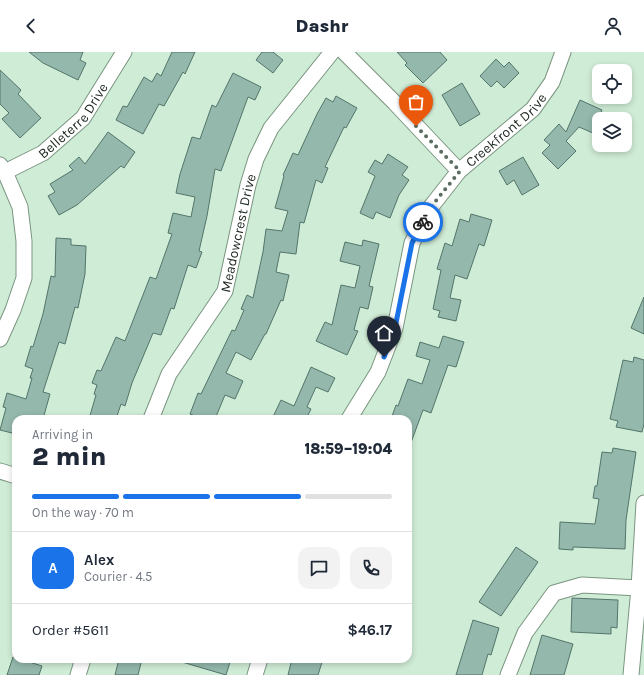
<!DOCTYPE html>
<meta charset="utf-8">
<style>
:root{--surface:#fff;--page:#f2f2f3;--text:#1f2937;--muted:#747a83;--line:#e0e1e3;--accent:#1a73e8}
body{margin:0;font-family:Karla,sans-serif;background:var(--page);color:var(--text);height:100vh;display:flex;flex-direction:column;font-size:15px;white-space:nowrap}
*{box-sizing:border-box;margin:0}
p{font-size:13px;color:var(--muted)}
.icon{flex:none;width:22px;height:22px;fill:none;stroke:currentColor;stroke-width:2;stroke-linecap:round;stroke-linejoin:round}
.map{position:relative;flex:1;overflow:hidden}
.sheet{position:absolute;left:12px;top:363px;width:400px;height:248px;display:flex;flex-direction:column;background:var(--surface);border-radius:12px;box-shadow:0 2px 6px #0003}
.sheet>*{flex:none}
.tools{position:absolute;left:592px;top:12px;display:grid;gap:8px}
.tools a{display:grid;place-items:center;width:40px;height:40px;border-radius:8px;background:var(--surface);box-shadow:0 2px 6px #0003;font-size:20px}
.pin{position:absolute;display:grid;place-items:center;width:34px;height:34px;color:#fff;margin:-41px -17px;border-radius:50% 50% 50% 0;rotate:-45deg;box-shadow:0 0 4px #0007}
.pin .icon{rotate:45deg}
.courier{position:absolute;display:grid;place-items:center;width:40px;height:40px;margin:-20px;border:3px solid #1a73e8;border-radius:50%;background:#fff;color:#222;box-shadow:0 1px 5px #0007}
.overview em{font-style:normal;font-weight:800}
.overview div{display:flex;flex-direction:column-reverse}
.overview{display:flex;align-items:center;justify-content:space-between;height:68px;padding:0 20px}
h1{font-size:26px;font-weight:800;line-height:30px}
.bar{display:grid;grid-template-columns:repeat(4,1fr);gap:6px 4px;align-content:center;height:48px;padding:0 20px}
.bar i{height:5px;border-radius:3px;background:var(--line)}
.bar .selected{background:var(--accent)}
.bar p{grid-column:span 4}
.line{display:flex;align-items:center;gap:10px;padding:0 20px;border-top:1px solid var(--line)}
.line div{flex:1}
.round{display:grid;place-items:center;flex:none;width:42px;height:42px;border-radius:12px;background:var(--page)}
header{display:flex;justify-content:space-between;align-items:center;height:52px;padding:0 20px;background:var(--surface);font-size:18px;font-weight:800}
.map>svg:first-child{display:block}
</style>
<header><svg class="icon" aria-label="back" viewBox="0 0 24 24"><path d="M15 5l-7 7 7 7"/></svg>Dashr<svg class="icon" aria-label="person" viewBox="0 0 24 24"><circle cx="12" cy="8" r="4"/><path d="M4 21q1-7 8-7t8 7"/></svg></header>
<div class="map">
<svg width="644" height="623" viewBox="0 0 644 623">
<rect width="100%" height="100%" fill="#cfecd6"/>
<g fill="#94b8ac" stroke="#53756a">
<polygon points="29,0 83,0 80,8 86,11 78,28 43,11"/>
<polygon points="172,0 195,0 185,22 183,20 164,54 159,52 143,82 116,68 123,54 127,55 144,25 152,30 157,21 161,24"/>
<polygon points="262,0 273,0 283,8 273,21 256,8"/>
<polygon points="397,0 440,0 447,8 423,31 405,13 407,11"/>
<polygon points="496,7 504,15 509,10 519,21 504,36 497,29 491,35 480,24"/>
<polygon points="0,18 21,38 18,42 41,66 20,86 2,67 9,61 0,52"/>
<polygon points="233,21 261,35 255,48 248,45 221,119 215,117 207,164 199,199 202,200 196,216 188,213 174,257 171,256 161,283 153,281 132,331 125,354 121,352 116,367 89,367 96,343 94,342 97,333 92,331 97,318 101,319 116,285 125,289 150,225 156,227 172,182 168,181 173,161 191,165 195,145 176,141 180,122 192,85 200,87 212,53 216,55"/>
<polygon points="462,31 480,62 460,74 442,43"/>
<polygon points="336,44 357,56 346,76 344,75 325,115 328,116 322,131 316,128 304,171 300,170 296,202 280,200 276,220 289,223 283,249 281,248 266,282 265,282 251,308 236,300 226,321 243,329 235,347 225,343 215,367 202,367 190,362 198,341 201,342 232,278 235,279 244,258 241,257 247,243 253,246 263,200 266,177 282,179 288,159 275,156 284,124 283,123 293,101 298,103 317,62 326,46 333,50"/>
<polygon points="580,48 602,58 593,81 579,75 566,89 576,99 558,117 542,101 550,93 544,88 559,72 566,80"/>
<polygon points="108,80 135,100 124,116 121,114 77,153 59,163 48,144 55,140 50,132 73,118 69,114 79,105 85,112"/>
<polygon points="388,102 408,115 402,123 409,128 399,143 390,166 376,160 373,167 360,161 375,124 368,120 375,108 382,112"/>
<polygon points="523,105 539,133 522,143 514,128 507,133 499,119"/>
<polygon points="471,162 492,168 484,194 479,192 467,227 455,223 450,246 461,248 456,269 438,265 440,259 433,257 441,218 437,217 445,191 452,194 460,167 469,170"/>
<polygon points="56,186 71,187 71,193 86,194 85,222 78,256 75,255 65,292 59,290 43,340 50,342 43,367 16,367 16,382 0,378 6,356 3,355 7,341 26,347 32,326 30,326 33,317 25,314 31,294 33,295 43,262 51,224 55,225"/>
<polygon points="363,188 379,192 369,234 373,235 368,257 360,255 354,278 358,279 347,303 316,289 325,270 332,273 341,233 355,236 360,214 340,209 345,190 362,194"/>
<polygon points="644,245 644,282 631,276"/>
<polygon points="443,284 464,290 456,315 448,313 431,361 423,358 409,396 408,396 408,367 391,367 396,353 398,354 408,327 422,332 430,308 416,304 420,290 439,296"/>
<polygon points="634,305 644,308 644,372 642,380 616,375 618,369 610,367 623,308 633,310"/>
<polygon points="311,315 335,326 328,340 316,335 307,355 311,357 306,367 272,367 281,348 294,354"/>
<polygon points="613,396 636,400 626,468 625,497 573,495 573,498 559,497 560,470 595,472 599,447 593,446 595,434 597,434 602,400 612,401"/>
<polygon points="516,495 538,510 501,564 479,550"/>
<polygon points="572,546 618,548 617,576 611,575 611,582 571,580"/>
<polygon points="473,568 499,576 491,603 488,602 482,623 456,623"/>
<polygon points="542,583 573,592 564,623 530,623"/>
<polygon points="13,605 16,606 16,607 20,607 42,614 39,623 7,623"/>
<polygon points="119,607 142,607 138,623 115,623"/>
<polygon points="182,607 231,607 226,623 182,610"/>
<polygon points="292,607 323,607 318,623 288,623"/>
</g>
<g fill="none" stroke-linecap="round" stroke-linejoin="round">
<g stroke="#7a9580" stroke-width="17">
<g id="minor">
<polyline points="344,0 395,51 459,119"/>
<polyline points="0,113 5,120 20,155 24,189 24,226 13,258 0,287"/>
<path id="s1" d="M 5,120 L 43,101 L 83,66 L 124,0"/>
<path id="s2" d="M 151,367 L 169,322 L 225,239 L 248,133 L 256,107 L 271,76 L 332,0"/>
<path id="s3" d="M 349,367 L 378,320 L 395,276 L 412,191 L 430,156 L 459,119 L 533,57 L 552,30 L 563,0"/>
<polyline points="0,419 16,424"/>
<polyline points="78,623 83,607"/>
<polyline points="255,623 260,607"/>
<polyline points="508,623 525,581 554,541 582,533 639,536"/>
<polyline points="631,623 639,536 644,451"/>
</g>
</g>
<use href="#minor" stroke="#fff" stroke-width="15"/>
</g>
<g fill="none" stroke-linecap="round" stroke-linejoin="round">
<polyline stroke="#5b6d60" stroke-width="4" stroke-dasharray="0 7.2" points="416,74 460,119 430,156 423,170"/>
<polyline stroke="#1a73e8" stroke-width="5" points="384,305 395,276 412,191 423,170"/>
</g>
<g text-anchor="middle" stroke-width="3" stroke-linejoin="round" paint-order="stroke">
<g font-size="14" fill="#1d2820" stroke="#dcf9e3">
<text dy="5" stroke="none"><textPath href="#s1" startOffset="87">Belleterre Drive</textPath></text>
<text dy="5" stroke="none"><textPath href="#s3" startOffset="338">Creekfront Drive</textPath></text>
<text dy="5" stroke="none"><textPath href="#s2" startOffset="208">Meadowcrest Drive</textPath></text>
</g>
</g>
</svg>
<div class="tools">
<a><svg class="icon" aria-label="locate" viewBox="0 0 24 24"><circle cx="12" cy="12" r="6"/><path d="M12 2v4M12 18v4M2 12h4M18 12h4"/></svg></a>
<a><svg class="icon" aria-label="layers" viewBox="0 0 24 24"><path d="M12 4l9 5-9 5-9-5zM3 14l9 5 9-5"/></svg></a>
</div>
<div class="pin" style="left:416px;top:74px;background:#ea580c"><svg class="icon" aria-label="bag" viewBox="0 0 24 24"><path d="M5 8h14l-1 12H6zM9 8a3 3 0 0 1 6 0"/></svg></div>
<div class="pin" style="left:384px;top:305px;background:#1f2937"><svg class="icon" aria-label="home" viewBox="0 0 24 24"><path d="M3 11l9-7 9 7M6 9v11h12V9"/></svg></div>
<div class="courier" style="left:423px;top:170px"><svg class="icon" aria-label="bike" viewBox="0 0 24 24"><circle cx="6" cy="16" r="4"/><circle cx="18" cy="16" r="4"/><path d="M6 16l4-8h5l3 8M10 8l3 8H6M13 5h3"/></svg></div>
<section class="sheet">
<div class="overview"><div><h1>2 min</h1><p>Arriving in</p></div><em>18:59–19:04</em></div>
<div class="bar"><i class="selected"></i><i class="selected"></i><i class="selected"></i><i></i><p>On the way · 70 m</p></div>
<div class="line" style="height:72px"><b class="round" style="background:var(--accent);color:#fff">A</b><div><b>Alex</b><p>Courier · 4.5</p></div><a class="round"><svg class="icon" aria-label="chat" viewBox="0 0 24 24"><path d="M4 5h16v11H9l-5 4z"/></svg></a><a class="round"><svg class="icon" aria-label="phone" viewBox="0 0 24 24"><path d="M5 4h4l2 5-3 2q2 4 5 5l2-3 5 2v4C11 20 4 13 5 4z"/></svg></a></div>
<div class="line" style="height:52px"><div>Order #5611</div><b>$46.17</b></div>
</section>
</div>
